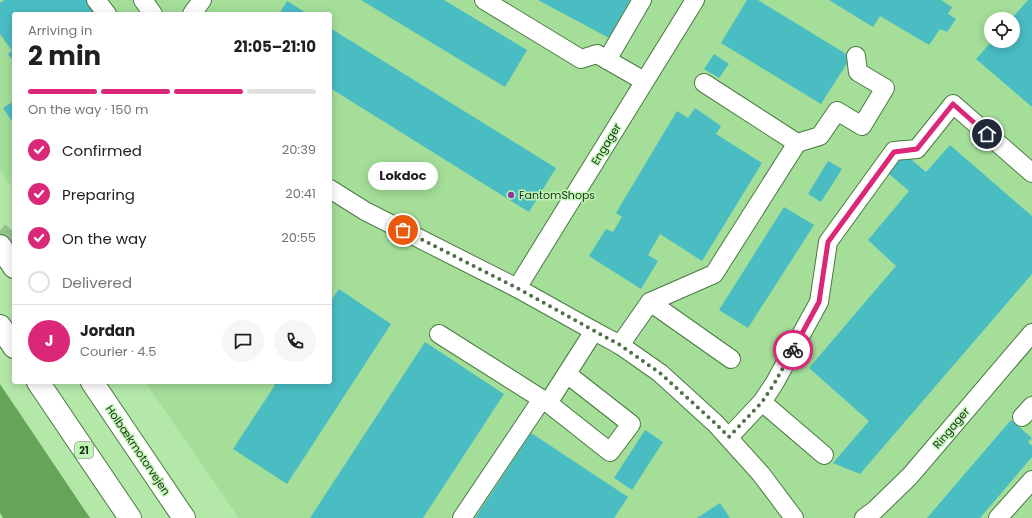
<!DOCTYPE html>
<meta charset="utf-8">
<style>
:root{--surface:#fff;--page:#f6f6f6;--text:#202124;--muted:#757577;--line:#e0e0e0;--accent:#db2777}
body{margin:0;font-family:Poppins,sans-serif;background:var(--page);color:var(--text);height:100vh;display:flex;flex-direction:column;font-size:15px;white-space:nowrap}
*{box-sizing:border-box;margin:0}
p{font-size:13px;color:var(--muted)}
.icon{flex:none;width:22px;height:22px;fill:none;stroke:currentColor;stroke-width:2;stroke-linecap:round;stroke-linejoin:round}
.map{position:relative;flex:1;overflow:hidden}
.drawer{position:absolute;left:12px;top:12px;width:320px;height:372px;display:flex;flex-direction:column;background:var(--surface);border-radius:4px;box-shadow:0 2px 10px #0003}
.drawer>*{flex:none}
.fabs{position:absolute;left:984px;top:12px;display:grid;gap:8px}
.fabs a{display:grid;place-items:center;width:36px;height:36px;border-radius:50%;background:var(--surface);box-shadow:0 2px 10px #0003;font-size:20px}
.pin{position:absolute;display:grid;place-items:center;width:34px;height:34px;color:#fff;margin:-17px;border:2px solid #fff;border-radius:50%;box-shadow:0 1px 4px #0007}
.courier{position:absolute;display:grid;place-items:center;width:40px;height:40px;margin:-20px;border:3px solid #db2777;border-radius:50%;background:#fff;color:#222;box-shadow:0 1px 5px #0007}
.bubble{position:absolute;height:28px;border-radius:14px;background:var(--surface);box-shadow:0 2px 10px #0003;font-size:13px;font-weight:700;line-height:28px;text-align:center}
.head em{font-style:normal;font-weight:700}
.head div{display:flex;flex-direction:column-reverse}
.head{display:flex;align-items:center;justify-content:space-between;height:68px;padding:0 16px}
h1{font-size:26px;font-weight:700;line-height:30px}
.bar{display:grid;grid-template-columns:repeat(4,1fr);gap:6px 4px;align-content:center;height:48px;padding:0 16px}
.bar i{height:5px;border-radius:3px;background:var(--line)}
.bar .active{background:var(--accent)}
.bar p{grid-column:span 4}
.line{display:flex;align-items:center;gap:10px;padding:0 16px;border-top:1px solid var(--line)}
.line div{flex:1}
.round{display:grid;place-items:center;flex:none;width:42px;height:42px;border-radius:21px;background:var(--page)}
ol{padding:0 16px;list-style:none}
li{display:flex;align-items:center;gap:12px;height:44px}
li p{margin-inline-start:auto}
li .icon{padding:4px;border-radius:50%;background:var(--accent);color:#fff;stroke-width:4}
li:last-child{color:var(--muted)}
li i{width:22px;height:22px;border:2px solid var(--line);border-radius:50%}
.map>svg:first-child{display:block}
</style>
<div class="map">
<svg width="1032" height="518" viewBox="0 0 1032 518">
<rect width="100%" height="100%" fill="#b4e8a9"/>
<path fill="#a4de99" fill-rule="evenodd" d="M 0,0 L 1032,0 L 1032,518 L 239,518 L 145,382 L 330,382 L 330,14 L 14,14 L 14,190 L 0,171 ZM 991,19 L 1013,19 L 1013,41 L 991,41 Z"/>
<polygon fill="#65a558" points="0,384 90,518 3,518 0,513"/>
<g fill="#4abdc3">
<polygon points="4,0 90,0 101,14 14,14 14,62 8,54 12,51 0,34 0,3"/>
<polygon points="361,0 444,0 527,50 505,87"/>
<polygon points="538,0 630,0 609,38"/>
<polygon points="747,0 758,0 851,57 821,104 721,43"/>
<polygon points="829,0 941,0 952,7 948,14 956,19 947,32 940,29 929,45 880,16 873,27"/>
<polygon points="1028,0 1032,0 1032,107 976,59 992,41 1013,41 1013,19 1011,19"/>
<polygon points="287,1 308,14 279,14"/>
<polygon points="330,28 556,168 529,212 330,88"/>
<polygon points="714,54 729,64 719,78 704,69"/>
<polygon points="14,101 14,124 3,108"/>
<polygon points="695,108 721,126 716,134 762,163 702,261 660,234 648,255 658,261 641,289 589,256 606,229 613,232 622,217 616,213 677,111 688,118"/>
<polygon points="950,145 1032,216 1032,274 860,474 833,463 869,421 809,368 896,266 868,240 909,191 888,173 905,154 926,172"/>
<polygon points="828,161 842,169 821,202 808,194"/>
<polygon points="784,207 814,225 748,328 719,310"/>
<polygon points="339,289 391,324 287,484 233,449 275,385 271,382 330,382 330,302"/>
<polygon points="425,342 504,394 423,518 310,518"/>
<polygon points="1011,420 1032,438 1028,442 1032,446 1032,457 980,518 927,518"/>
<polygon points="645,430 663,442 632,490 614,478"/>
<polygon points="531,433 628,497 614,518 475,518"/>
<polygon points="720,503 730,518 697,518"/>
</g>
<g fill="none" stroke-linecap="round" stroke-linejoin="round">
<polyline stroke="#95c38c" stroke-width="18" stroke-dasharray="18 9" stroke-linecap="butt" points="0,244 14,228"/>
<g stroke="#497a40" stroke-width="20">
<g id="minor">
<polyline points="96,0 107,14"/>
<polyline points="143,0 153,14"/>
<polyline points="484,0 581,59 597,54 644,81"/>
<polyline points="192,14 202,0"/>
<polyline points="607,60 642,0"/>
<polyline points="797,143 820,136 837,111 862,126 885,88 858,72 856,56"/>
<polyline points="330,189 365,211 517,288 594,331 620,345 660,373 716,424 761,474 794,518"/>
<polyline points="517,288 695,0"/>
<polyline points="650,302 731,359"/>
<polyline points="439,334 548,403 594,331"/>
<polyline points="620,345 650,302 714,274 797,143 704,83"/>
<polyline points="762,402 824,455"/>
<polyline points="548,403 610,452 631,424 567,374"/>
<polyline points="1022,417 1032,406"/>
<polyline points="729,437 762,402 774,384 819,302 828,242 894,151 917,149 953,104 1032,173"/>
<polyline points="462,518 542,399"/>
<polyline points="864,518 875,510 910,476 1032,333"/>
<polyline points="998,518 1032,480"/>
</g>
</g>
<g stroke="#497a40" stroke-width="24">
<g id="highway">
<polyline points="0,246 14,267"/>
<polyline points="0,326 14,347"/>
<polyline points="38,382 130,518"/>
<polyline points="92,382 184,518"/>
</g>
</g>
<use href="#minor" stroke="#fff" stroke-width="18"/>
<use href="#highway" stroke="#fff" stroke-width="22"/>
</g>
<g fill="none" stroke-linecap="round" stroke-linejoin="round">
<polyline stroke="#507049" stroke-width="4" stroke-dasharray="0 7.2" points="403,230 517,288 620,345 660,373 716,424 729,437 762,402 774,384 793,350"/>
<polyline stroke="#db2777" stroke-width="5" points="793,350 819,302 828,242 894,152 917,149 953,104 987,134"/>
</g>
<circle fill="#8f36a2" stroke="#c0f6b6" stroke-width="1.5" cx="511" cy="195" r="4"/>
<g text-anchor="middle" stroke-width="3" stroke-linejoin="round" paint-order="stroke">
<rect fill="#c0f6b6" stroke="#4c6b46" stroke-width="1" x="75" y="442" width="18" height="16" rx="3"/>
<g font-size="10" font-weight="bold" fill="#1a2f16">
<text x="84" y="454">21</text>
</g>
<g font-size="11" fill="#1a2f16" stroke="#c0f6b6">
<text transform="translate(606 144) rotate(-59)" y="4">Engager</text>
<text transform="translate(951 428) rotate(-50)" y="4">Ringager</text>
<text transform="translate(138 450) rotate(56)" y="4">Holbækmotorvejen</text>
</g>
<g font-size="11" fill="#1a2f16" stroke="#c0f6b6" text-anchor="start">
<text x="519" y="199">FantomShops</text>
</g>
</g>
</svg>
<div class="fabs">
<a><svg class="icon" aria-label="locate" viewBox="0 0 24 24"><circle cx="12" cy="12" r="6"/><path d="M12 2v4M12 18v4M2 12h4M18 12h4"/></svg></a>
</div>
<div class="pin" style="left:403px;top:230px;background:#ea580c"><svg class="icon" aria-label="bag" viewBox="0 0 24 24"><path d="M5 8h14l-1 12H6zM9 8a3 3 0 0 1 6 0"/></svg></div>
<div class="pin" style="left:987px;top:134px;background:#1f2937"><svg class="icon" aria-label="home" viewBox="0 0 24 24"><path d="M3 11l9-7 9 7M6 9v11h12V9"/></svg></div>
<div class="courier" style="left:793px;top:350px"><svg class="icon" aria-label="bike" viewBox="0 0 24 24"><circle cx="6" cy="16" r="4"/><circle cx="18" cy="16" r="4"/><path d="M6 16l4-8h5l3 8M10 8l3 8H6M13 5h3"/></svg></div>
<div class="bubble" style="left:368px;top:162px;width:70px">Lokdoc</div>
<section class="drawer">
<div class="head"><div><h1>2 min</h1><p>Arriving in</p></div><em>21:05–21:10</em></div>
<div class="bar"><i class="active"></i><i class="active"></i><i class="active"></i><i></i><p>On the way · 150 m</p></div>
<ol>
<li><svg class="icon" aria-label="check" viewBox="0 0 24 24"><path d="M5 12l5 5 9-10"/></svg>Confirmed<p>20:39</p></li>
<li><svg class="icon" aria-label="check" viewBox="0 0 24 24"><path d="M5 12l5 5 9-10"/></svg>Preparing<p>20:41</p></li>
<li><svg class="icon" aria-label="check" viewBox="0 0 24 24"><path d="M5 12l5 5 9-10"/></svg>On the way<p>20:55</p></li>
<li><i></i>Delivered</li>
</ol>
<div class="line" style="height:72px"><b class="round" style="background:var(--accent);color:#fff">J</b><div><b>Jordan</b><p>Courier · 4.5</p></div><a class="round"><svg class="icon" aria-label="chat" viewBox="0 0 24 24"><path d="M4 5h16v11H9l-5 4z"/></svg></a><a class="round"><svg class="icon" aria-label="phone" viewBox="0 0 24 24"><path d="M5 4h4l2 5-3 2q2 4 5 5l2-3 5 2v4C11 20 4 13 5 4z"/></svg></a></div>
</section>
</div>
